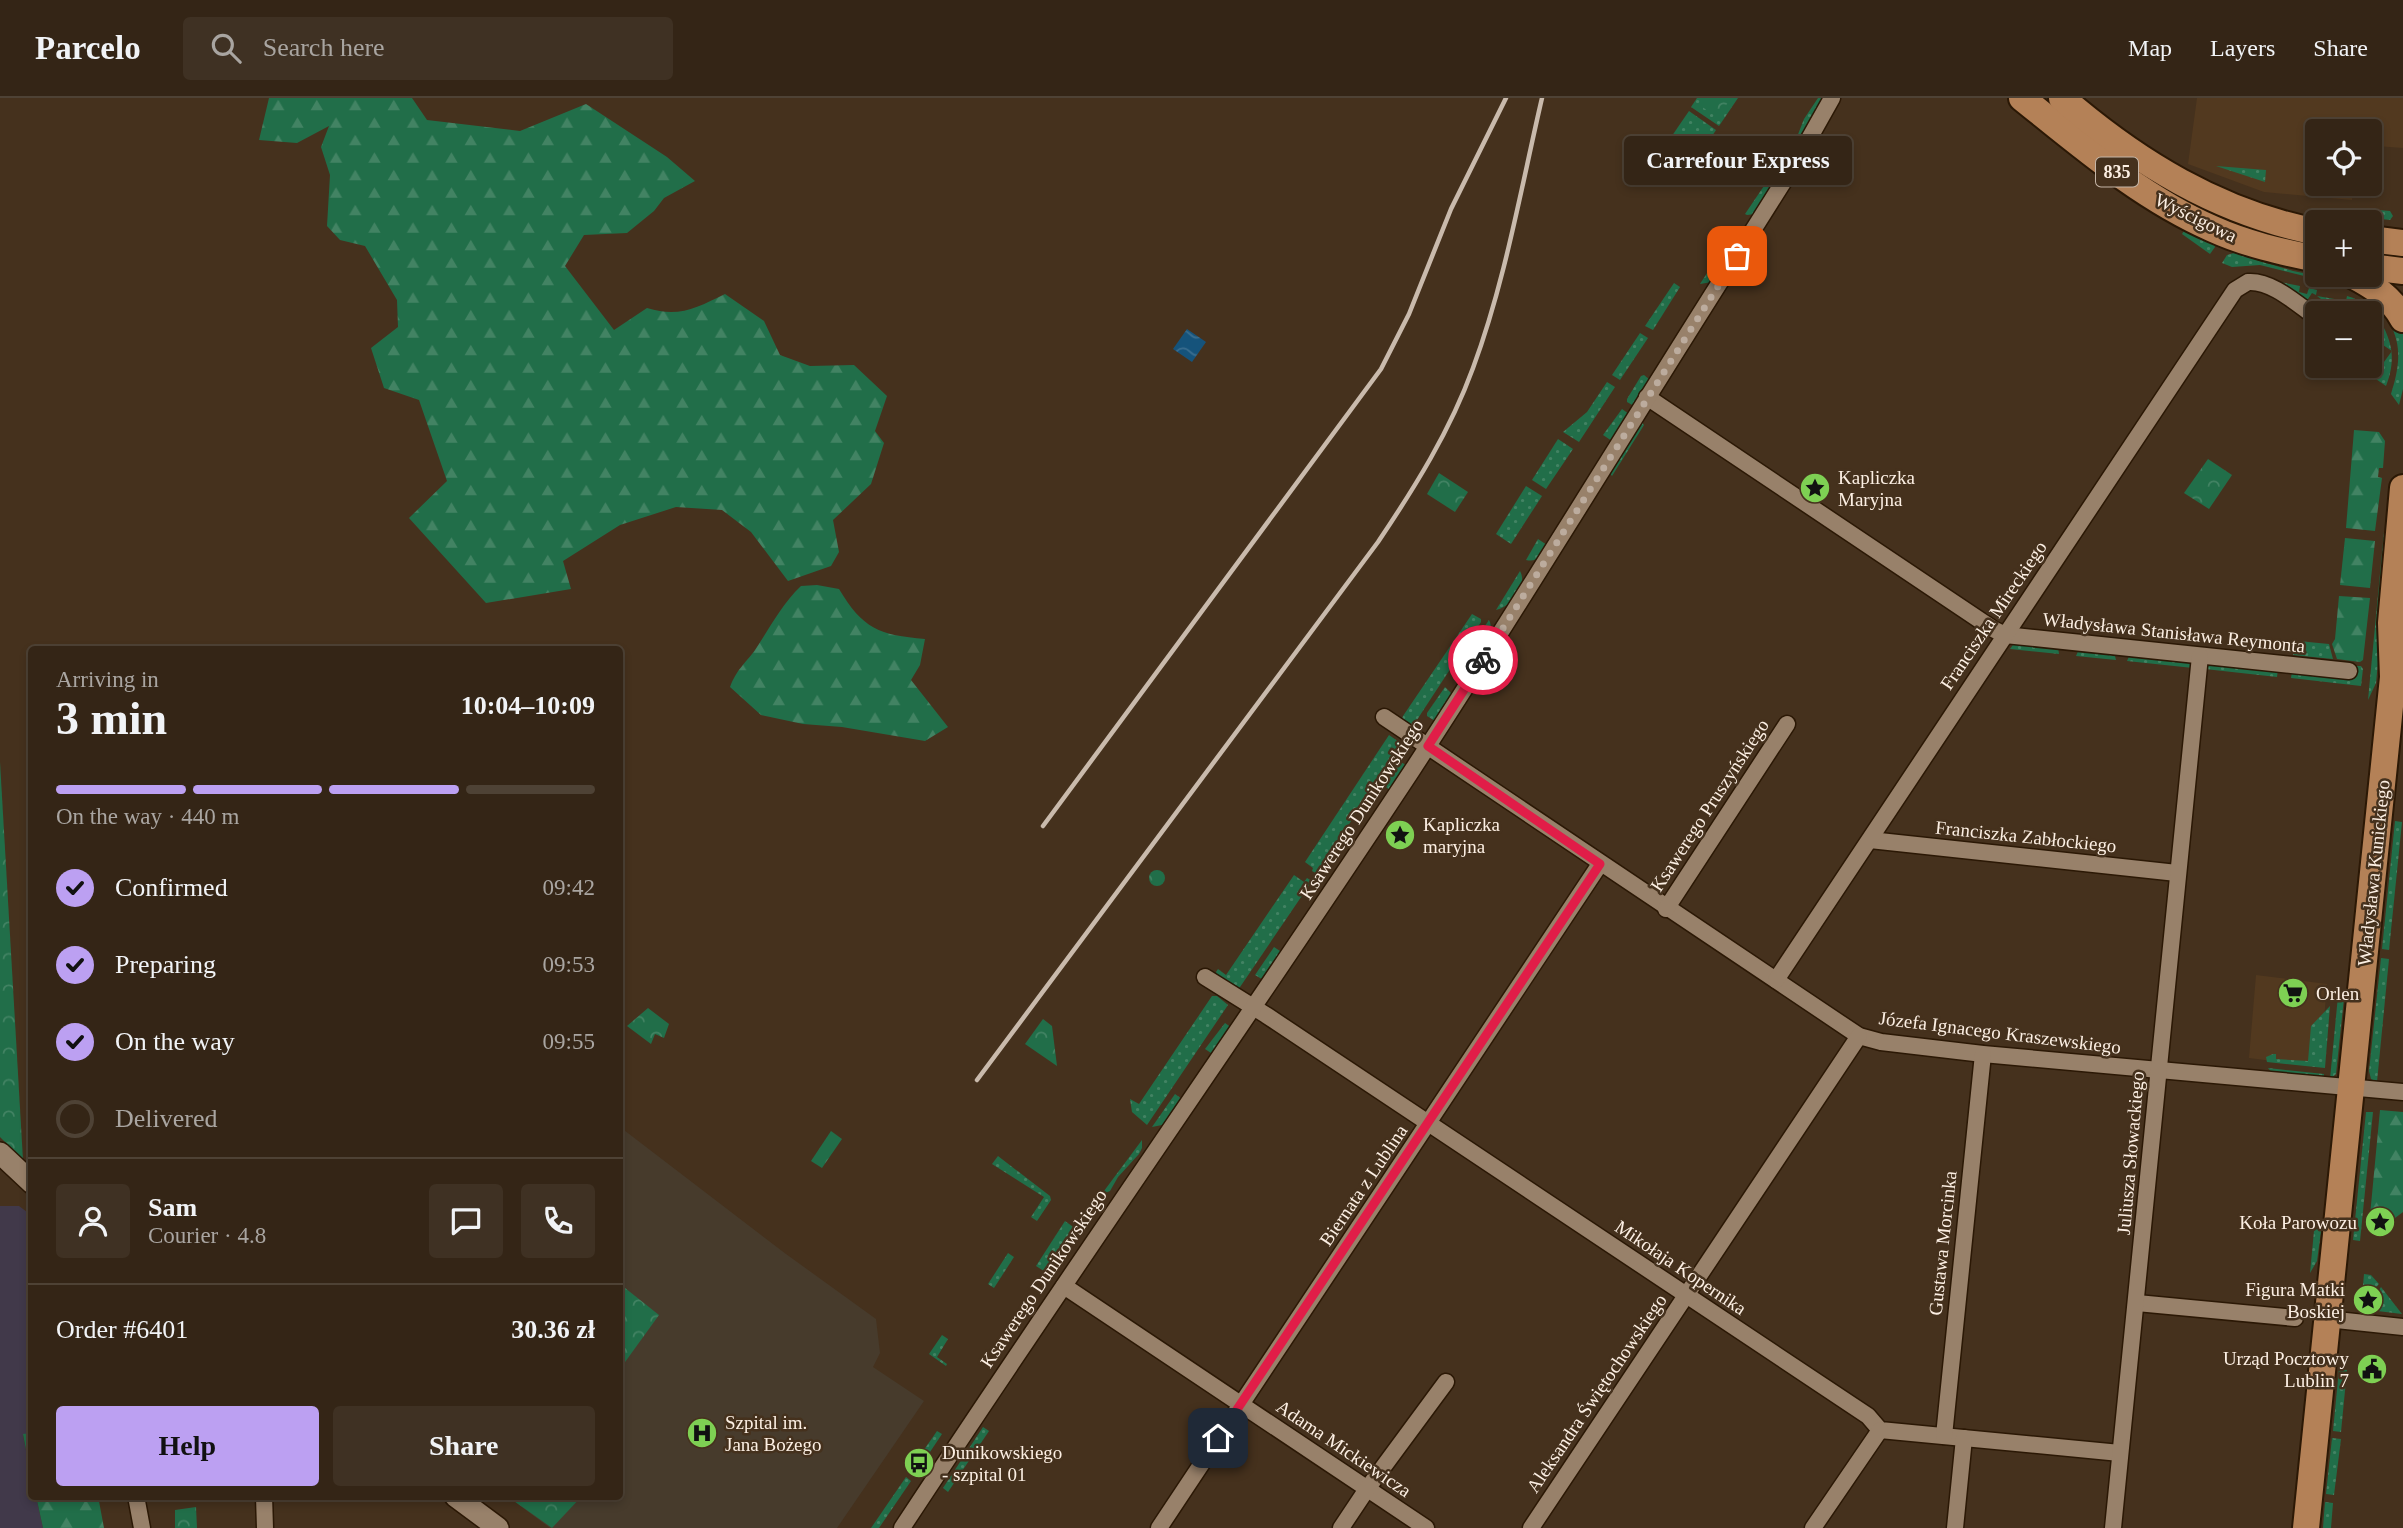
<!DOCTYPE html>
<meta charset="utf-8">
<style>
:root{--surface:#342516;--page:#3f3123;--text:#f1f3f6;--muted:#a9a5a1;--line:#4e4235;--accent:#bca0f2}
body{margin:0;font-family:Georgia,serif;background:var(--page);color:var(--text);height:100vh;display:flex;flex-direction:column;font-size:26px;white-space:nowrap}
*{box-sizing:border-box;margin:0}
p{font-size:23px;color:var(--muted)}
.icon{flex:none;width:38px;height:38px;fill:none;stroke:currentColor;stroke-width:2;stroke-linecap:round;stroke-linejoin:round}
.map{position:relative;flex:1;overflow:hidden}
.drawer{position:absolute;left:28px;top:548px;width:595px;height:854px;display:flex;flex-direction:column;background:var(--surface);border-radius:7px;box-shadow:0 4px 10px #0003,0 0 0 2px var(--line)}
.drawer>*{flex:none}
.controls{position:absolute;left:2305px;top:21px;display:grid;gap:14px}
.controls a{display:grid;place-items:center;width:77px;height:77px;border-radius:7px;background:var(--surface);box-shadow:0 4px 10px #0003,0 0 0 2px var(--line);font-size:35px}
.pin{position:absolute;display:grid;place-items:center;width:60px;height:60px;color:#fff;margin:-30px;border-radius:14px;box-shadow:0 4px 10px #0006}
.courier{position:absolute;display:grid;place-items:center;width:70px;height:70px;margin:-35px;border:5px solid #e11d48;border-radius:50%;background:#fff;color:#222;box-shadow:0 2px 9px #0007}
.bubble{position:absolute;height:49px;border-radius:7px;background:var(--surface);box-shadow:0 4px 10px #0003,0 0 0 2px var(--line);font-size:23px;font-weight:600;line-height:49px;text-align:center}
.overview em{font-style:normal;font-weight:600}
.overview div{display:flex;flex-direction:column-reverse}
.overview{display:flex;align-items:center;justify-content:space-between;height:119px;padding:0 28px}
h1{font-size:46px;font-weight:600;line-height:52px}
.bar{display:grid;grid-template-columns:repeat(4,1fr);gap:10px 7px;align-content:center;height:84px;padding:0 28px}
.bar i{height:9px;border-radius:5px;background:var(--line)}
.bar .on{background:var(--accent)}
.bar p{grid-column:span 4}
.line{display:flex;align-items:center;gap:18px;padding:0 28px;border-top:2px solid var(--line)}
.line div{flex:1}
.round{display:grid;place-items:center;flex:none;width:74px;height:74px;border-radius:7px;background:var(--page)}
ol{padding:0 28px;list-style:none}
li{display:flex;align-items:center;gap:21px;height:77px}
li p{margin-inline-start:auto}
li .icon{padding:7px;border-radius:50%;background:var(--accent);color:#111;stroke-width:4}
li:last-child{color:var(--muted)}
li i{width:38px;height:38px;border:4px solid var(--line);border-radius:50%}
.action{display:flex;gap:14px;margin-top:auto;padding:14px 28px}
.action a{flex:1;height:80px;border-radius:7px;background:var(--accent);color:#111;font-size:28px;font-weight:600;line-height:80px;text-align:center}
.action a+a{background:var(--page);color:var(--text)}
header{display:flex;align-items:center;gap:42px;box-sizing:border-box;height:98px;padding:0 35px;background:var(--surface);border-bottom:2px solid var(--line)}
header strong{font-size:33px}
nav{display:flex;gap:38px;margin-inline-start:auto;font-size:24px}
.search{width:490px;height:63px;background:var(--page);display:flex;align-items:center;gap:18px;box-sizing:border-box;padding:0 24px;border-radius:7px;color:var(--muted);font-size:26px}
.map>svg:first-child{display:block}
</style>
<header>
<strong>Parcelo</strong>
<div class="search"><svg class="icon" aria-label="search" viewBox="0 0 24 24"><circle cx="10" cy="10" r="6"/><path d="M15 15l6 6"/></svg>Search here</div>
<nav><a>Map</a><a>Layers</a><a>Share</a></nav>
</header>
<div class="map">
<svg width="2403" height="1430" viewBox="0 0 2403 1430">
<defs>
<pattern id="grass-dots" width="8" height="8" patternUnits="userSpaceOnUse" patternTransform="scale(1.75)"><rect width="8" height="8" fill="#216e49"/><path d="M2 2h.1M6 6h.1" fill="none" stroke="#428363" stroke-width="1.8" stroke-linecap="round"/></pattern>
<pattern id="forest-firs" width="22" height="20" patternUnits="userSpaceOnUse" patternTransform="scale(1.75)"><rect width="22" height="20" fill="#216e49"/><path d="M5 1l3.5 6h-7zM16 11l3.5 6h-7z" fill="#428363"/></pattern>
<pattern id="park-crowns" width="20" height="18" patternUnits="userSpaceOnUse" patternTransform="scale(1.75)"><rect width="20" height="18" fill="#216e49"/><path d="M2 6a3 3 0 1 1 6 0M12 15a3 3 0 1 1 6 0" fill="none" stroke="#428363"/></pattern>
<pattern id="water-waves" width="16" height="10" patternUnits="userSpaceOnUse" patternTransform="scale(1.75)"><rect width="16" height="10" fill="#15537b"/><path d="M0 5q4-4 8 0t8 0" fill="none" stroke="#386c8e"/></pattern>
</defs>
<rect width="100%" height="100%" fill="#45311d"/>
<g fill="#52391f">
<polygon points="2197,0 2403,0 2403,50 2376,48 2370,51 2370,33 2317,33 2317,86 2354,86 2352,102 2264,94 2188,66"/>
<polygon points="2256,877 2327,886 2320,969 2249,960"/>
</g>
<polygon fill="#41394a" points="0,1108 19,1108 31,1117 32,1335 23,1337 31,1378 32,1398 36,1398 43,1430 0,1430"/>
<polygon fill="#473b2c" points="620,1029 786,1156 876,1221 880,1255 873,1269 924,1303 837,1430 550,1430 507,1398 620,1398"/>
<g fill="url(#grass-dots)">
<polygon points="1697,0 1738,0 1719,28 1691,9"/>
<polygon points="1818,0 1822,0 1800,42 1755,116 1747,117 1745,116 1797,39 1804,21"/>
<path d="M 1689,13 L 1716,32 L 1692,69 L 1682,72 C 1672,67 1663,60 1665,48 Z"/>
<polygon points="2216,68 2266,72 2265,84"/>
<polygon points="2355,110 2390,113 2393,118 2390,122 2354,118 2352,113"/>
<polygon points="2185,131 2213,144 2215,149 2210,156 2182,136"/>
<polygon points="1732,136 1736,145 1712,184 1700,186"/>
<polygon points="2234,155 2293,173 2354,185 2357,191 2260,167 2232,169 2222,165 2227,157"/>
<polygon points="2280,184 2300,188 2299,194 2307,196 2309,190 2317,192 2316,197 2312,195 2306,204 2279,186"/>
<polygon points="1674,185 1680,189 1653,232 1645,228"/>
<path d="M 2317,198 L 2346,203 L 2347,198 C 2361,202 2368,208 2376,219 L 2370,225 L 2370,215 L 2340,215 Z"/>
<path d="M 2379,221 C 2393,244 2396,263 2386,288 L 2373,279 L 2392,253 L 2383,247 L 2378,251 L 2370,251 L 2372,239 L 2370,230 Z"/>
<path d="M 2389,224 L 2403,231 L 2403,291 L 2399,307 L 2391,296 C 2399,271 2403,248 2389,224 Z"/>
<polygon points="1640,235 1648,240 1620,282 1612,277"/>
<polygon points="1644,277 1650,282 1634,308 1627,304 1627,301 1641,278"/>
<polygon points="1607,284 1615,289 1579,344 1563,334 1587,314"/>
<polygon points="1622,311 1629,316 1612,343 1603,337"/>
<polygon points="1641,323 1644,327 1612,378 1609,374"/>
<polygon points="1558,341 1573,351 1546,391 1532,382"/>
<polygon points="1526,388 1542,398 1511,446 1496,436"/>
<polygon points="2384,434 2388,434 2389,450 2376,585 2368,602"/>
<path d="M 1538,441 L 1547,447 C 1541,456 1538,465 1526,462 Z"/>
<path d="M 1520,473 C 1528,487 1511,509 1496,512 Z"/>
<polygon points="1472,516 1481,521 1481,524 1411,631 1401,624 1403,618"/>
<path d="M 1489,522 C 1496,536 1482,549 1474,562 L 1466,556 Z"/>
<polygon points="2298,543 2329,546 2333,561 2293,557 2294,547"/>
<polygon points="2015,544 2058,549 2059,556 2010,551"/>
<polygon points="2079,551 2114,554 2116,562 2076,558"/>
<polygon points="2130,556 2192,564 2193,570 2127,563"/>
<polygon points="2212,565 2278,571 2277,579 2205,571 2208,566"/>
<polygon points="2353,568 2361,568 2363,571 2361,588 2291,580 2292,573"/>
<polygon points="1445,589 1453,597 1435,623 1427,618 1427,615"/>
<polygon points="1389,637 1399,644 1400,647 1317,776 1312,773 1313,770 1305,764"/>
<polygon points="1396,663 1399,663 1406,667 1390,692 1381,686"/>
<polygon points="2395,723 2402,724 2389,852 2382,851"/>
<polygon points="1294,777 1304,784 1307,780 1312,783 1238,892 1218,879 1216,874 1218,871 1226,877"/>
<polygon points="1274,849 1283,855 1265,883 1255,877"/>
<polygon points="2381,860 2389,861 2377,984 2371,981 2369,973"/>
<polygon points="1212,898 1217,898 1228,907 1147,1027 1132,1014 1130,1001 1139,1006"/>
<polygon points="2338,898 2344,900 2336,976 2330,981"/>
<polygon points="2330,908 2325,970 2267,964 2266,959 2273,956 2276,956 2276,961 2308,963 2311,928"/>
<polygon points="1225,925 1232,930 1214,957 1205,951"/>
<polygon points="2268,970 2324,976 2323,982 2273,976"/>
<polygon points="1175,996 1182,1001 1182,1005 1162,1027 1152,1029"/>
<polygon points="2366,1014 2373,1014 2360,1143 2353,1142"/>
<polygon points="1142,1042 1142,1050 1139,1056 1118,1079 1110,1093 1101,1097"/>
<polygon points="998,1058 1050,1098 1051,1102 1037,1123 1031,1119 1044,1099 992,1066"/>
<polygon points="1065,1123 1076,1131 1047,1175 1036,1168"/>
<polygon points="2317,1131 2321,1133 2317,1163 2310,1175 2314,1133"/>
<polygon points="1008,1155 1014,1159 994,1190 988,1186"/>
<polygon points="2364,1176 2371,1177 2379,1186 2367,1199 2372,1203 2381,1189 2402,1216 2361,1211"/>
<polygon points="942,1237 948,1241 937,1259 947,1266 946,1268 929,1256"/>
<polygon points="2339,1271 2347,1272 2341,1334 2333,1333"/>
<polygon points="983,1329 989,1333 948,1394 943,1390"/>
<polygon points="937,1333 942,1336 914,1378 908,1375"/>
<polygon points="2332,1340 2341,1341 2334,1397 2326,1396"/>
<polygon points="906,1379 911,1383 879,1430 871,1430"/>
<polygon points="2325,1404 2333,1405 2331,1430 2323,1430"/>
</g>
<g fill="url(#forest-firs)">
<path d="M 269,0 L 412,0 L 427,22 L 520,33 L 586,6 L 667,59 L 695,83 L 664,100 L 654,113 L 627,135 L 584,137 L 565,168 L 614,232 L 647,210 C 679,220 696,210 725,196 L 764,223 L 780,257 L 810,268 L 854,267 L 887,298 L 875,333 L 884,345 L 871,386 L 833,422 L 839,454 L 831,468 L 788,483 L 751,434 L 722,412 L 676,409 L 620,427 L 563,463 L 571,491 L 486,505 L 409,420 L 447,383 L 419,302 L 384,290 L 371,250 L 398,229 L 397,202 L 365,148 L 340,142 L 327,128 L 330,77 L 321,49 L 329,28 L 297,45 L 259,42 Z"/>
<polygon points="2354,332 2379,334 2385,343 2383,370 2379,370 2378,379 2382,380 2375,433 2346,430"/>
<polygon points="2345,440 2375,443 2370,490 2340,487"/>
<path d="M 817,487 L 839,491 C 863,531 879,537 925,541 L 920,567 L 911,582 L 948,629 L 925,643 L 842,629 L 803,626 L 761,617 L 730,589 C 737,571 744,567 755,552 C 770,530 781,507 801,488 Z"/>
<polygon points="2339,498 2370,500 2363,562 2360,564 2337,561 2332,546 2335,541"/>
<polygon points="2380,1012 2403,1014 2403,1114 2383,1129 2383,1120 2375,1119 2373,1128 2369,1128"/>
<polygon points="31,1335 32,1335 31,1378 23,1336"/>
<polygon points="36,1398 98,1398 104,1430 43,1430"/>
</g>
<g fill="url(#park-crowns)">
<polygon points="1704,0 1731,0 1718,19 1699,7"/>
<polygon points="2208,361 2232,377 2209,411 2184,395"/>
<polygon points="1439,375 1468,394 1455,414 1427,396"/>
<polygon points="0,664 23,1062 0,1039"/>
<circle cx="1157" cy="780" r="8"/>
<polygon points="648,910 669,926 664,940 655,936 651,946 627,928"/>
<polygon points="1043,921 1052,928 1057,968 1025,946"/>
<polygon points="831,1033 842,1041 822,1070 811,1063"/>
<polygon points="620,1186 659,1217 620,1271"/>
<polygon points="507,1398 582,1398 552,1430"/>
<polygon points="196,1409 197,1430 175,1430 175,1412"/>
</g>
<polygon fill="url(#water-waves)" points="1187,231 1206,244 1192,264 1173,251"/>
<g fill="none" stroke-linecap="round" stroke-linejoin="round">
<g stroke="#2b1805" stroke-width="19">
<g id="minor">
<polyline points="1647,299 1993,531 2005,537 2349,573"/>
<polyline points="1384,619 1859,938 1881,944 1983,956 2403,994"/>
<polyline points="1870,742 2177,775"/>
<polyline points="1666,811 1787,626"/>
<polyline points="1205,879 1266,917 1868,1318 1880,1332 2120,1355"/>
<path d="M 1776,882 L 2235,192 L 2248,184 C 2272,182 2298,207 2317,220"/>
<polyline points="1064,1188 1426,1430"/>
<polyline points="2137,1205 2295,1220"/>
<polyline points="2327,1221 2403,1229"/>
<polyline points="1944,1338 1983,956"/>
<polyline points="136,1398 142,1430"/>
<polyline points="264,1398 265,1430"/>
<path d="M 902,1430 C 1069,1175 1245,926 1413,671 C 1530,492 1640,309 1755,129 L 1796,64 L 1832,0"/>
<polyline points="1159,1430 1600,766"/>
<polyline points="1341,1430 1367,1391 1446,1284"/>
<polyline points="1531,1430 1859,938"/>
<polyline points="1813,1430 1880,1332"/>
<polyline points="1955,1430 1964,1340"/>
<polyline points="2113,1430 2200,558"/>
</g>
</g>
<g stroke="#2b1805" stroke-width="24">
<g id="tertiary">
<polyline points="0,1055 32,1085"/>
<polyline points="455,1398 498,1430"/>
</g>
</g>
<g stroke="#2b1805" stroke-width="30">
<g id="primary">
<path d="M 2022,0 C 2082,48 2142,100 2213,131 C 2246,146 2282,154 2317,161"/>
<path d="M 2062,0 C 2136,64 2219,115 2317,134"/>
<polyline points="2370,141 2403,145"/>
<polyline points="2370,169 2403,173"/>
<path d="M 2352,177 C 2373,188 2391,199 2403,221"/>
<polyline points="2306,1430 2393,579 2391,525 2403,390"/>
</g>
</g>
<use href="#minor" stroke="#98816a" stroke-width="16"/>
<use href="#tertiary" stroke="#98816a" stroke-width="21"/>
<use href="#primary" stroke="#b48157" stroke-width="26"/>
<g stroke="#c9baac" stroke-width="4.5">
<polyline points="1043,728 1381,271 1409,216 1451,111 1506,0"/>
<path d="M 977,982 L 1378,444 C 1415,389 1450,333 1473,270 C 1505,184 1521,90 1542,0"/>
</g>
</g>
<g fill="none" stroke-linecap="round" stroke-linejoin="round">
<polyline stroke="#bcac9e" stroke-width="7" stroke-dasharray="0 12.6" points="1483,562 1737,158"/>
<polyline stroke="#e11d48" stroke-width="9" points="1218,1340 1600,766 1428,648 1483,562"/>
</g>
<defs>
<g id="sight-disc" transform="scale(1.575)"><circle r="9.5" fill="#7ed053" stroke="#45311d"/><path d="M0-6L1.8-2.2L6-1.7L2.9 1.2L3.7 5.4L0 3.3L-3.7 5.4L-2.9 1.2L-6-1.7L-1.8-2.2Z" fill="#111"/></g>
<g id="supermarket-disc" transform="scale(1.575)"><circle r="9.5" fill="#7ed053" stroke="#45311d"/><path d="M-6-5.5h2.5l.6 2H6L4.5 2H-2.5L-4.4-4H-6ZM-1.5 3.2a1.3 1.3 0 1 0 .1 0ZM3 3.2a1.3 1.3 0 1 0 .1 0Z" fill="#111"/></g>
<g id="civic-disc" transform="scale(1.575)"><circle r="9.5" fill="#7ed053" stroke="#45311d"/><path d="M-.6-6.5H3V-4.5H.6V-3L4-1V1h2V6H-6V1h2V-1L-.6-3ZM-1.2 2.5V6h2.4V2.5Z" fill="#111"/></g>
<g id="hospital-disc" transform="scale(1.575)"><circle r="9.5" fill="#7ed053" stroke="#45311d"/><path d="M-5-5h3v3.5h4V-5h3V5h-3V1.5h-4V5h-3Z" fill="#111"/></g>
<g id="bus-disc" transform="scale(1.575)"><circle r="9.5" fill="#7ed053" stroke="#45311d"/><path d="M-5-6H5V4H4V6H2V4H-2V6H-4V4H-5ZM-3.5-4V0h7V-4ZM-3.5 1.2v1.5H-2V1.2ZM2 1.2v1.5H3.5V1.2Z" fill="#111"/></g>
</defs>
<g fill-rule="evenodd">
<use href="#sight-disc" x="1815" y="390"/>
<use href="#sight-disc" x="1400" y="737"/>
<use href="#supermarket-disc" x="2293" y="895"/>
<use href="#sight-disc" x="2380" y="1124"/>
<use href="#sight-disc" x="2368" y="1202"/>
<use href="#civic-disc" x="2372" y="1271"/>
<use href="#hospital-disc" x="702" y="1335"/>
<use href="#bus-disc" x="919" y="1365"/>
</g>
<g text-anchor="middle" stroke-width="5" stroke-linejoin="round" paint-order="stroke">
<rect fill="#45311d" stroke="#c5b6a8" stroke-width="2" x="2096" y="59.5" width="42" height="29" rx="5"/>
<g font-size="18" font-weight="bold" fill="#fcefe3">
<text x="2117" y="80">835</text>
</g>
<g font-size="19" fill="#fcefe3" stroke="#45311d">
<text transform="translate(2196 119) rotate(26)" y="7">Wyścigowa</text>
<text transform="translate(1993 517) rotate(-56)" y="7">Franciszka Mireckiego</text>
<text transform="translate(2174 534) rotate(6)" y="7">Władysława Stanisława Reymonta</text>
<text transform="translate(1709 707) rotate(-57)" y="7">Ksawerego Pruszyńskiego</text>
<text transform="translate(1361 711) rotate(-57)" y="7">Ksawerego Dunikowskiego</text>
<text transform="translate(2026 738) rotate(6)" y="7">Franciszka Zabłockiego</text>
<text transform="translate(2373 775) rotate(-84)" y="7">Władysława Kunickiego</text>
<text transform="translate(2000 934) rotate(7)" y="7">Józefa Ignacego Kraszewskiego</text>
<text transform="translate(2130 1055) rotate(-85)" y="7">Juliusza Słowackiego</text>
<text transform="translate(1363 1087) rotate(-56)" y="7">Biernata z Lublina</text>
<text transform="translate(1942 1145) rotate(-84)" y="7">Gustawa Morcinka</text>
<text transform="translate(1681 1169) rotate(34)" y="7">Mikołaja Kopernika</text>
<text transform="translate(1043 1180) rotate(-56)" y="7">Ksawerego Dunikowskiego</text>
<text transform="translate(1596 1295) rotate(-56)" y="7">Aleksandra Świętochowskiego</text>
<text transform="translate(1344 1350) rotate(34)" y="7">Adama Mickiewicza</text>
</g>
<g font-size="19" fill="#fcefe3" stroke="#45311d" text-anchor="start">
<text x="1838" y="386">Kapliczka<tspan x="1838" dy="22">Maryjna</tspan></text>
<text x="1423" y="733">Kapliczka<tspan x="1423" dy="22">maryjna</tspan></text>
<text x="2316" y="902">Orlen</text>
<text x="2357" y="1131" text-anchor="end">Koła Parowozu</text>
<text x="2345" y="1198" text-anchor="end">Figura Matki<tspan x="2345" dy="22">Boskiej</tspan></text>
<text x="2349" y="1267" text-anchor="end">Urząd Pocztowy<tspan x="2349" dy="22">Lublin 7</tspan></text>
<text x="725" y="1331">Szpital im.<tspan x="725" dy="22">Jana Bożego</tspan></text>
<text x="942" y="1361">Dunikowskiego<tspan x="942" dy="22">- szpital 01</tspan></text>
</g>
</g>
</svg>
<div class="controls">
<a><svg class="icon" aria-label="locate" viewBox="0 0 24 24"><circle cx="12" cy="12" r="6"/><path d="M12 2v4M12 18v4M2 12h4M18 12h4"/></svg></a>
<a>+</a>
<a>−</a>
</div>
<div class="pin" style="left:1737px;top:158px;background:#ea580c"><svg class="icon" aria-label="bag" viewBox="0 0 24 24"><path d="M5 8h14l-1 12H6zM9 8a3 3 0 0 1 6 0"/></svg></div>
<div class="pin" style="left:1218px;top:1340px;background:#1f2937"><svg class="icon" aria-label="home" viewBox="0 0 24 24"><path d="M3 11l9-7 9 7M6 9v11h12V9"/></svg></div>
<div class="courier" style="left:1483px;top:562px"><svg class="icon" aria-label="bike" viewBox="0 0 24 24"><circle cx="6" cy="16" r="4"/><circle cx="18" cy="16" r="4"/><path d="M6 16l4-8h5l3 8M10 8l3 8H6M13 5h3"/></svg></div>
<div class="bubble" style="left:1624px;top:38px;width:228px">Carrefour Express</div>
<section class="drawer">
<div class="overview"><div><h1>3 min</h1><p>Arriving in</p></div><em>10:04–10:09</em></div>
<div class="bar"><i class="on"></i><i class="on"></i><i class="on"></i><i></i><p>On the way · 440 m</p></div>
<ol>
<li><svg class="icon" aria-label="check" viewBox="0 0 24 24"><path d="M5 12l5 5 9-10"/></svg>Confirmed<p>09:42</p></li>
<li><svg class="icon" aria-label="check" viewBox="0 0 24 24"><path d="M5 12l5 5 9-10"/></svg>Preparing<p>09:53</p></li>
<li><svg class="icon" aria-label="check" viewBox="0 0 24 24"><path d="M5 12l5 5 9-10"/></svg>On the way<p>09:55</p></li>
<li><i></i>Delivered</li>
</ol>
<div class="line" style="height:126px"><a class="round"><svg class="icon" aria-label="person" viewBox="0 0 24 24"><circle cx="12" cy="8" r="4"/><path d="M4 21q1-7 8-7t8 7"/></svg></a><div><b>Sam</b><p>Courier · 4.8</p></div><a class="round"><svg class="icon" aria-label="chat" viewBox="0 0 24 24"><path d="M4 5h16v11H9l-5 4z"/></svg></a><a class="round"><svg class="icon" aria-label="phone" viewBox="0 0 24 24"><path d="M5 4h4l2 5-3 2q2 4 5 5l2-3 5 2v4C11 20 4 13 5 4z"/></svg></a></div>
<div class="line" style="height:91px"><div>Order #6401</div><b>30.36 zł</b></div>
<div class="action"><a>Help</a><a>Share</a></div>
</section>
</div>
